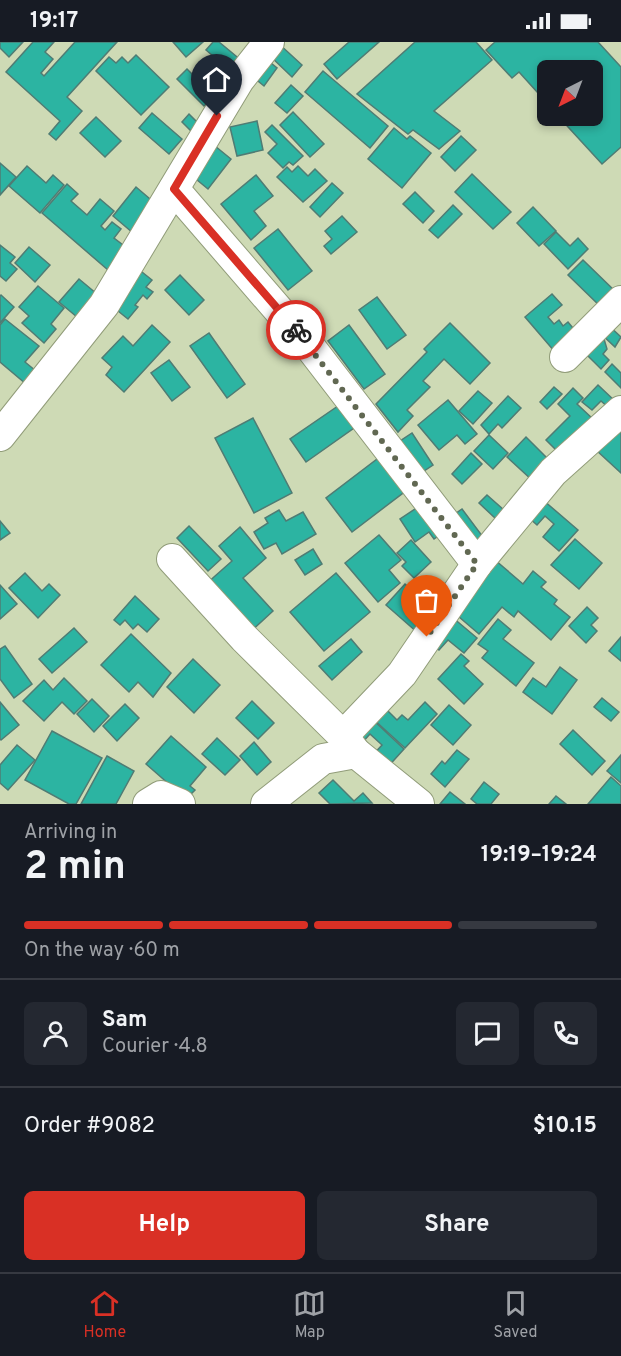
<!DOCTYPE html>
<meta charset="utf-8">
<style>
:root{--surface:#171b24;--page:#242831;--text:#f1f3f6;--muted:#9ea1a6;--line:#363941;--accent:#d93025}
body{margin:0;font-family:Overpass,sans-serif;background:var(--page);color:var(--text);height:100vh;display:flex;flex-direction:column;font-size:22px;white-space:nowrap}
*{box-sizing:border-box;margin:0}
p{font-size:20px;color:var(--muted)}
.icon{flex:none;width:33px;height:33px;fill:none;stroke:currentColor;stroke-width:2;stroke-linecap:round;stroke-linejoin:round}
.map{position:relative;height:762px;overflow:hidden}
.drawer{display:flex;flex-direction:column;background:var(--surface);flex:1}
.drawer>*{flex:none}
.needle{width:39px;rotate:222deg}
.tools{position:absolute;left:537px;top:18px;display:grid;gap:12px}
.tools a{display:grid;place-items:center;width:66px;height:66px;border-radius:9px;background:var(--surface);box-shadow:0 3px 9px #0003;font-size:30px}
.pin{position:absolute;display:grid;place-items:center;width:51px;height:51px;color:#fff;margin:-62px -26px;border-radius:50% 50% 50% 0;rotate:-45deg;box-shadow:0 0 6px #0007}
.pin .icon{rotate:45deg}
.courier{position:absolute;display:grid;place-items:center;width:60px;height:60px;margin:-30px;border:4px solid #d93025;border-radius:50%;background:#fff;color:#222;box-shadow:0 2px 8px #0007}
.summary em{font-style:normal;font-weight:700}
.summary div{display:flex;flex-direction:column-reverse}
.summary{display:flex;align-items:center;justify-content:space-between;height:102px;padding:0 24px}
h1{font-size:39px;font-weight:700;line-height:45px}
.bar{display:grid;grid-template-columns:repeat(4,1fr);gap:9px 6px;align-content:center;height:72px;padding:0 24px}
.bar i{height:8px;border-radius:4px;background:var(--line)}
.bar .active{background:var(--accent)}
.bar p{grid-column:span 4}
.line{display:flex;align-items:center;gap:15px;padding:0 24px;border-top:2px solid var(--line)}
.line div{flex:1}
.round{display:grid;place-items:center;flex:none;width:63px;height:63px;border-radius:9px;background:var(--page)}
.cta{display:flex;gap:12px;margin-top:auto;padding:12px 24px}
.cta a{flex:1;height:69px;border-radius:9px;background:var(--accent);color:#fff;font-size:24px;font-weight:700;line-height:69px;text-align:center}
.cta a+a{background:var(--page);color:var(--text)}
.status{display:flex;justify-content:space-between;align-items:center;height:42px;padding:0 30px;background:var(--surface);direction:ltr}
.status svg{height:16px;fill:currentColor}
.dock{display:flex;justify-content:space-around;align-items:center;height:84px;border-top:2px solid var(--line);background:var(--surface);font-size:16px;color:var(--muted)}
.dock a{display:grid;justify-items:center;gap:3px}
.dock .active{color:var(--accent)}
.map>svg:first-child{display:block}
</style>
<div class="status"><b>19:17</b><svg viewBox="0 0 49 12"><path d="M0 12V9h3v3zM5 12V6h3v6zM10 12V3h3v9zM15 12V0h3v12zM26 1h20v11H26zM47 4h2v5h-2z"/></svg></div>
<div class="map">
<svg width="621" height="762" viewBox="0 0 621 762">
<rect width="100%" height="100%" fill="#cedab5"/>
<g fill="#2cb4a2" stroke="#4f7c74" stroke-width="1.5">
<polygon points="0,0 23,0 9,15 0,6"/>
<polygon points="33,0 54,0 45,10 53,17 41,31 44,34 75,0 117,0 67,55 82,69 56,98 49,92 60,79 6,30"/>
<polygon points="173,0 203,0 186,15"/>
<polygon points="213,0 219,0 242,19 233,31 206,8"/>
<polygon points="349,0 379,0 337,37 324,22"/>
<polygon points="415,0 476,0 492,18 434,69 460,89 439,107 413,88 408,92 357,52"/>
<polygon points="495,0 598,0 621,25 621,105 602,122 558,74 592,74 592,28 548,28 548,62 519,30 512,36 486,8"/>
<polygon points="278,1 302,23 292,35 268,12"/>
<polygon points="136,13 169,45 141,73 96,29 109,15 116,21 122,15 128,21"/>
<polygon points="266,17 277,26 264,44 253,35"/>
<polygon points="187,27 214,54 204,64 177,37"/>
<polygon points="323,29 388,84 370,106 305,50"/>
<polygon points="291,43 303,54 287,71 275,61"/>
<polygon points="293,70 324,102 310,115 280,83"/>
<polygon points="152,71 182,97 169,112 139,86"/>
<polygon points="189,72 201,84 193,91 182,80"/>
<polygon points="96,75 121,99 105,115 80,91"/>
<polygon points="257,79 263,108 237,114 230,85"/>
<polygon points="272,83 303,114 293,123 289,120 283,126 268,111 277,102 265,90"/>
<polygon points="394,86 407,97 410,94 431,111 402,146 368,117"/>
<polygon points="461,94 476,108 455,129 441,115"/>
<polygon points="215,104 231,117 208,147 191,133"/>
<polygon points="0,121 16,135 0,153"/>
<polygon points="27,124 46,141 53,133 64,143 40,171 9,144"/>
<polygon points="298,124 308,134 315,127 327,139 303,160 277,135 287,125 292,130"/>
<polygon points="472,132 511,170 493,187 455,150"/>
<polygon points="256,133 273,154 254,169 266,184 251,198 221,162"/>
<polygon points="332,141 343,151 320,175 310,165"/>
<polygon points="67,142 78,152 71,159 87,173 100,157 114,169 101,184 105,188 112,180 121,187 114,196 127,206 108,228 42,171"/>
<polygon points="136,145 156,162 133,191 113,174"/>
<polygon points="415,150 434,169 423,181 403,162"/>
<polygon points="453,163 462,172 438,196 429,188"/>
<polygon points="533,165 556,189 539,204 517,181"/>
<polygon points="342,174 357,190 331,212 324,204 332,197 325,189"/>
<polygon points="278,187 312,229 288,248 254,206"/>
<polygon points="556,190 570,204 578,196 588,207 568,227 544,202"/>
<polygon points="0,203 15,215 10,221 17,227 6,239 0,234"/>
<polygon points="29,205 50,223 35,240 15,221"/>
<polygon points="583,218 619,253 604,268 568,233"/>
<polygon points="137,226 152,238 146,245 153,250 147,257 143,253 135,263 138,265 128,277 108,261"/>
<polygon points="180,233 204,258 189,273 165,248"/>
<polygon points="79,237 97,252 77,275 59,260"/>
<polygon points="38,244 64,266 51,282 56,287 44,301 22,281 29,274 19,265"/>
<polygon points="552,252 562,263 548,275 554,282 559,278 563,284 568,280 577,291 555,310 525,275"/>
<polygon points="1,253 14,265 0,281 0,254"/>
<polygon points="377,255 406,293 387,307 359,268"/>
<polygon points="5,277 39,304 25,320 36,329 26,342 0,320 0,283"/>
<polygon points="450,281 490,321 470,342 444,317 423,339 430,345 407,368 413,374 398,390 376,362 427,310 424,307"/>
<polygon points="607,282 621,295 615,305 599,290"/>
<polygon points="152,283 170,300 124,350 106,333 112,325 102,316 123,294 133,304"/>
<polygon points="349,283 385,332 364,347 328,299"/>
<polygon points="597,290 604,297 607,307 603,312 609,318 601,327 581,307"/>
<polygon points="209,291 245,342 227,356 190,304"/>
<polygon points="169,318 190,345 172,359 151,331"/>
<polygon points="612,322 621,331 621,346 605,330"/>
<polygon points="598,343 616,360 610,367 601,359 592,368 582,360"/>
<polygon points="554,345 562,352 547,367 540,360"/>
<polygon points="573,346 583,356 577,362 594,378 561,413 546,398 570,374 558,362"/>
<polygon points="478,349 492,361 473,382 459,369"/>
<polygon points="508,354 521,366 502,386 498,382 489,392 481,383"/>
<polygon points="448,358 477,392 465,402 457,393 439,408 418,383"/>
<polygon points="338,364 354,386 306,420 290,397"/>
<polygon points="253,376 292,451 254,471 215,396"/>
<polygon points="621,380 621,431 596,408"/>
<polygon points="412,391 433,423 421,431 400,399"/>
<polygon points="489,393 508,411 493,427 474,409"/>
<polygon points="526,395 551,420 533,439 507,415"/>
<polygon points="471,411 482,422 462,442 452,432"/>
<polygon points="381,414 407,448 352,490 326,456"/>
<polygon points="487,453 504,468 496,477 479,461"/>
<polygon points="543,458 578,488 559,509 543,495 554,482 545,474 537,483 528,475"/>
<polygon points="424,461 441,492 434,497 429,490 415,500 400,477"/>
<polygon points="462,467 486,499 472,510 448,477"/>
<polygon points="279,468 286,479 303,470 316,492 282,512 276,501 264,507 254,490 268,481 265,476"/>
<polygon points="0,479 10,491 0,498"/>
<polygon points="189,484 221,517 208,529 177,496"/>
<polygon points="240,485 266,516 243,536 273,569 249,591 206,542 232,519 219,504"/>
<polygon points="379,493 401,518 389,528 400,541 378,560 345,521"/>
<polygon points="575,497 602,521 579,547 551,523"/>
<polygon points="411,498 431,520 414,536 402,524 406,520 397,511"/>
<polygon points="313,507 322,522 305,533 295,518"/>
<polygon points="495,518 523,542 533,529 546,540 541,545 557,558 554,562 570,575 551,598 518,569 514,575 502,565 479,592 452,569"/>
<polygon points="25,531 42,549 49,542 60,553 38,576 9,546"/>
<polygon points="336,531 370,570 324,609 290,570"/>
<polygon points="425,539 447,558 418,591 386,563 405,542 415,551"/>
<polygon points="0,543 17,562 0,577"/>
<polygon points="135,554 159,577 147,590 138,582 133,587 125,578 120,583 114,578"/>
<polygon points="587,565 598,576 591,583 597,589 586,601 569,584"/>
<polygon points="452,575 477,596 464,611 448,598 439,608 429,601"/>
<polygon points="498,577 511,588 503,597 534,621 516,644 482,616 488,609 478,602"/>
<polygon points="74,586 87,600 52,631 39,617"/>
<polygon points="131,592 171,631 153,655 138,640 129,650 101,623"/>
<polygon points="621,595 621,619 609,609"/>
<polygon points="351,597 362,610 332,638 319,624"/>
<polygon points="5,604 32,642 14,656 0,637 0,607"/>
<polygon points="461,612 469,619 464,624 483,642 464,662 438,637"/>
<polygon points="193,617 220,643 194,671 167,645"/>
<polygon points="560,625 577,638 552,672 523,650 533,636 546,645"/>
<polygon points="64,636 87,659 74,672 62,660 44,679 23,659 44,638 53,648"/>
<polygon points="602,656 619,670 611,679 594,665"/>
<polygon points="92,657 109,674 94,690 77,672"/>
<polygon points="252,659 274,681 258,697 236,676"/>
<polygon points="0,660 19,683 1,698 0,697"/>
<polygon points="425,660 437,672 405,706 372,676 383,664 397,678 402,673 408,678"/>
<polygon points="125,662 139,676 117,699 103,684"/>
<polygon points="449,663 471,683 453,703 431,683"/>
<polygon points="371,676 404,707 385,728 371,715 382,703 370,692 361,702 354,695"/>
<polygon points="573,688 605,719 592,733 560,702"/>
<polygon points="52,689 102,716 76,762 69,762 25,738"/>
<polygon points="171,694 206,725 190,744 195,748 186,757 146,722"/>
<polygon points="217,696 240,718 225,733 202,712"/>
<polygon points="254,700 271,720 257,733 240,714"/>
<polygon points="17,703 35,718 8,748 0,741 0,723"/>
<polygon points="457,708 469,717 445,745 431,732 442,719 445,722"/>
<polygon points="621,713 621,741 607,729"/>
<polygon points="107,714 134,729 116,762 81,762"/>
<polygon points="611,735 621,744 621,762 588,762"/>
<polygon points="333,738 354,759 363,751 372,761 330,762 319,751"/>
<polygon points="484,740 499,752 491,762 477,762 471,757"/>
<polygon points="450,750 465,762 440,762"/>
<polygon points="556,754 566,762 549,762"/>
</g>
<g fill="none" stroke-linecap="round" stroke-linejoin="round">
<g stroke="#919c79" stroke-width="32">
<g id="minor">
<polyline points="174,147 307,301 477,522"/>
<polyline points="565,315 621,259"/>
<polyline points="0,394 104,263 239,38 269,0"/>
<polyline points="172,517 244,596 343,694 356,711 419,762"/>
<polyline points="343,694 402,632 477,522 553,430 621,369"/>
<polyline points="148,762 161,754 180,762"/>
<polyline points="266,762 323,717 356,711"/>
</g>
</g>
<use href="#minor" stroke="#fff" stroke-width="30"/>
</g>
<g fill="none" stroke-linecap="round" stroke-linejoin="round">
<polyline stroke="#616852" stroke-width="6" stroke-dasharray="0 10.8" points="296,288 477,522 427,595"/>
<polyline stroke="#d93025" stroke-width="8" points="217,74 174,147 296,288"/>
</g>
</svg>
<div class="tools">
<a><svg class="needle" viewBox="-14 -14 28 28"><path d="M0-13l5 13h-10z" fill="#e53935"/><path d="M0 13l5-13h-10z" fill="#9ea1a6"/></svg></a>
</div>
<div class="pin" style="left:427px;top:595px;background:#ea580c"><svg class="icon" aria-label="bag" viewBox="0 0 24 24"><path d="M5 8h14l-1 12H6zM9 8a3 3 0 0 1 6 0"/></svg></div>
<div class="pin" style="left:217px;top:74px;background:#1f2937"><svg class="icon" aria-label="home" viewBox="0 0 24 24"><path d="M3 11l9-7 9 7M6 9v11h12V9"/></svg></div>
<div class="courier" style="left:296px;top:288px"><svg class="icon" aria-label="bike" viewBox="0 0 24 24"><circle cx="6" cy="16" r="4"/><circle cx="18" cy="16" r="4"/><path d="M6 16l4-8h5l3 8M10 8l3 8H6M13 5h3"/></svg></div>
</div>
<section class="drawer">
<div class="summary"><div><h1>2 min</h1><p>Arriving in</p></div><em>19:19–19:24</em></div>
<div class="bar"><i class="active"></i><i class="active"></i><i class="active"></i><i></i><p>On the way · 60 m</p></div>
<div class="line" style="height:108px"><a class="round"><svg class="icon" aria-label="person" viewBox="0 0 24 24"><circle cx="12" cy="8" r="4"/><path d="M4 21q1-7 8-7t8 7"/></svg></a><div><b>Sam</b><p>Courier · 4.8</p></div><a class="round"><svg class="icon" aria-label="chat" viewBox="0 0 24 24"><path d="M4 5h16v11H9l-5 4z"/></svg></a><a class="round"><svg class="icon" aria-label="phone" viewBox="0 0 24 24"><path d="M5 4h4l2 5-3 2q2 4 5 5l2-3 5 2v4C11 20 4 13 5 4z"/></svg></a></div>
<div class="line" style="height:78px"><div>Order #9082</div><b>$10.15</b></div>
<div class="cta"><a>Help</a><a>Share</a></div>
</section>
<nav class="dock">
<a class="active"><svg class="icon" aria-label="home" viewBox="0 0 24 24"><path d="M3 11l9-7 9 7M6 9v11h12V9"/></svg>Home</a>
<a><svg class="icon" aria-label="map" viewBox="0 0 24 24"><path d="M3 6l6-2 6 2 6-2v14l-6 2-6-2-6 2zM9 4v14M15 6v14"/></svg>Map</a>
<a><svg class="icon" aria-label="saved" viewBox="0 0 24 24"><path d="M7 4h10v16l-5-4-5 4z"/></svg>Saved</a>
</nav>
